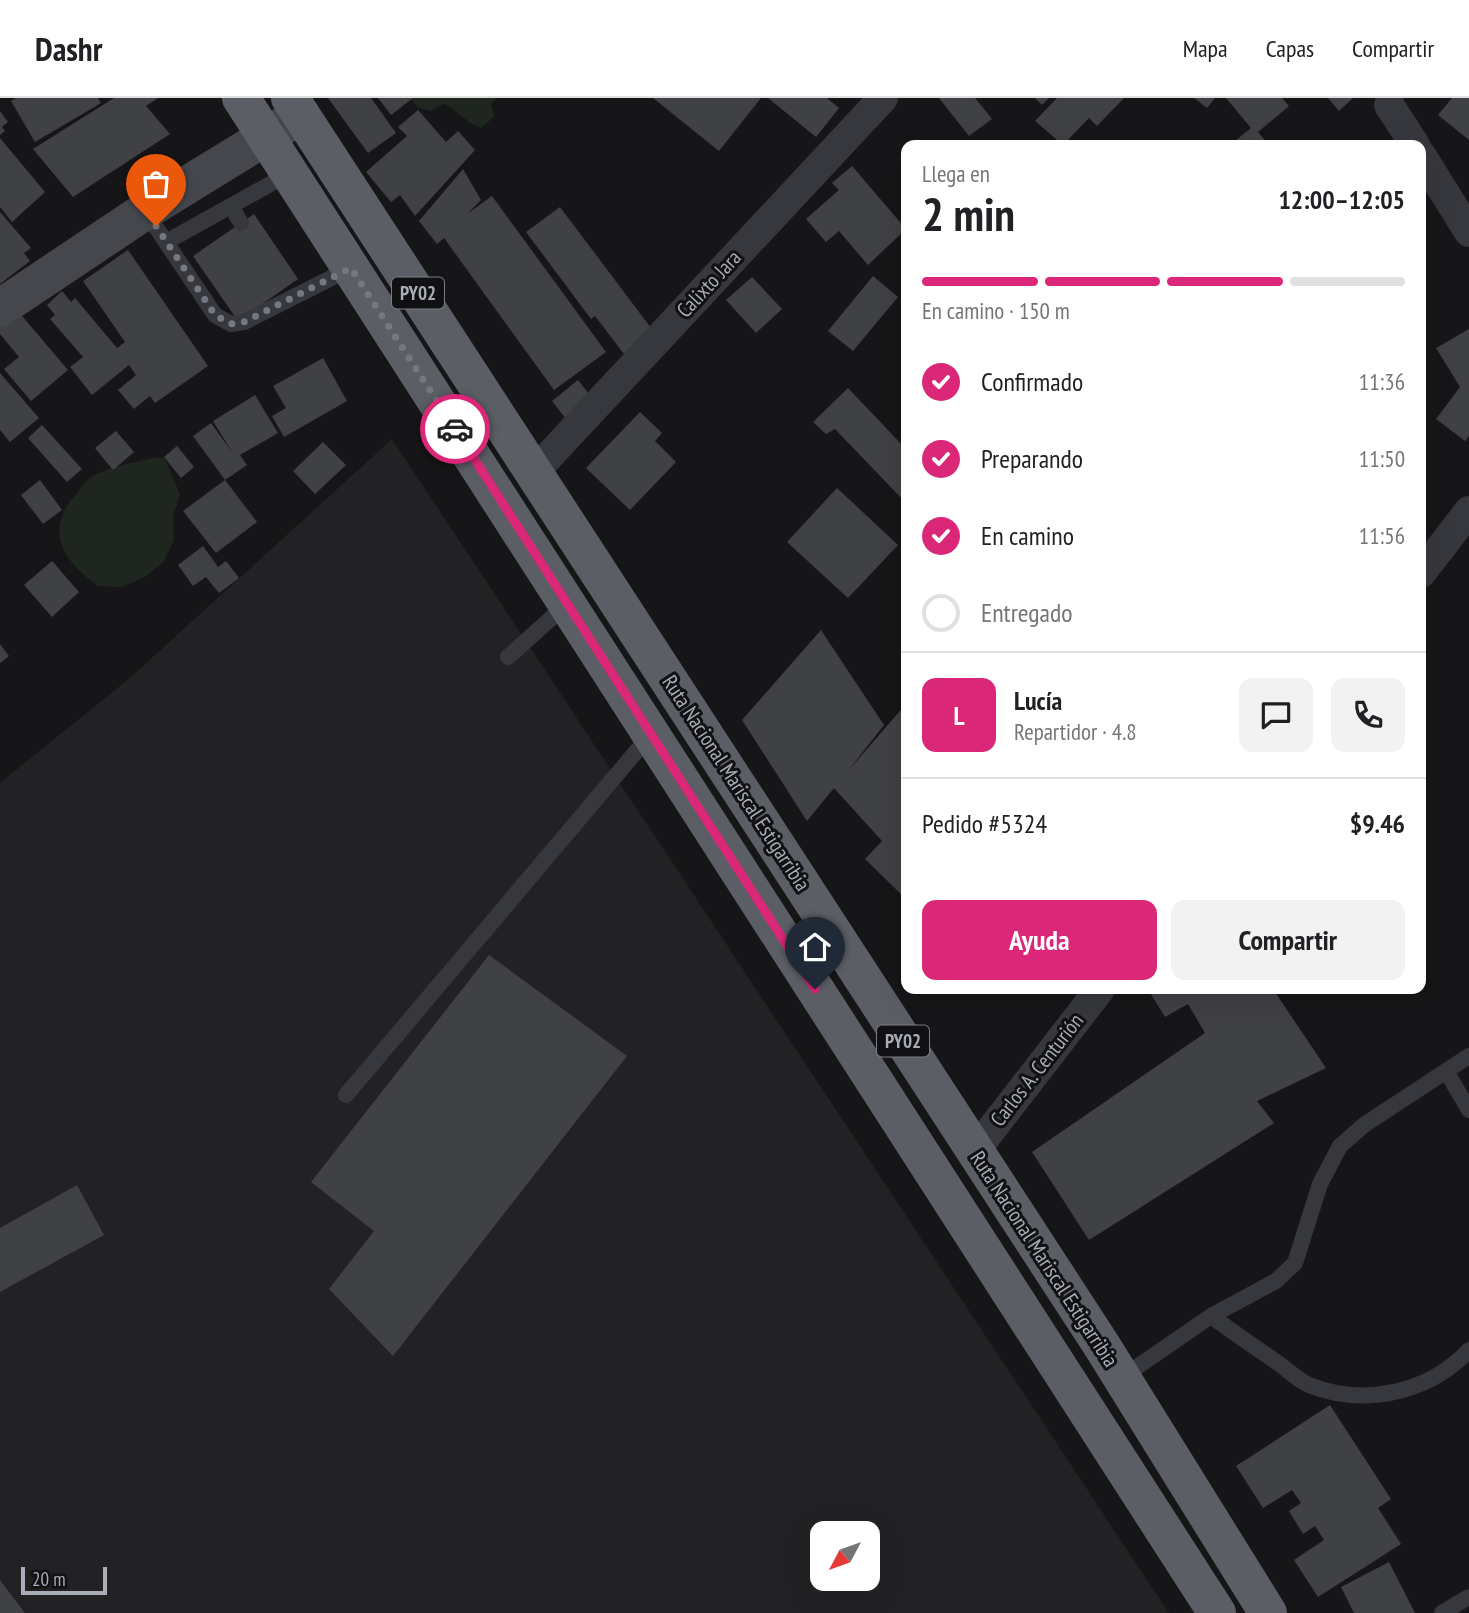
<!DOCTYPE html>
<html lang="es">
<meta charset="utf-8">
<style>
:root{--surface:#fff;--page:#f2f2f2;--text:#202124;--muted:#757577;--line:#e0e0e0;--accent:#db2777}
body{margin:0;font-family:"PT Sans Narrow",sans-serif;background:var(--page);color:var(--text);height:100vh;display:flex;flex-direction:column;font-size:26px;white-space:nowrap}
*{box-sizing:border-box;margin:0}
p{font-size:23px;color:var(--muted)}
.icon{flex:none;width:38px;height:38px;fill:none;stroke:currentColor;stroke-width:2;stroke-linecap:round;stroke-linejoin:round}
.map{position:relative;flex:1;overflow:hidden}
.side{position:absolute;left:901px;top:42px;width:525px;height:854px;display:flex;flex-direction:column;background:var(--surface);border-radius:14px;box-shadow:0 7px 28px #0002}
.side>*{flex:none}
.needle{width:46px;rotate:229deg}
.tools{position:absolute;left:810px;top:1423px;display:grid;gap:14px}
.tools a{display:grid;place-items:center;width:70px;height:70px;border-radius:14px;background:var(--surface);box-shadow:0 7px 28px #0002;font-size:35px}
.scale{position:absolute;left:21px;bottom:18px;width:86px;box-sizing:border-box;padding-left:7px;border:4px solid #a8adb8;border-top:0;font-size:19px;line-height:24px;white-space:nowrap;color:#a8adb8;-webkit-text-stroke:5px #111113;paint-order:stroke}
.pin{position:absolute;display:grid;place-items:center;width:60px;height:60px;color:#fff;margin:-72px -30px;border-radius:50% 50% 50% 0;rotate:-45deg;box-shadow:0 0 7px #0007}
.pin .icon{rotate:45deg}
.courier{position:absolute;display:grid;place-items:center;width:70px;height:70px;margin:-35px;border:5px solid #db2777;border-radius:50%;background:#fff;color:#222;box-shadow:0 2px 9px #0007}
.headline em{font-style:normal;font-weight:800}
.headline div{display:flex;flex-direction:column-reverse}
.headline{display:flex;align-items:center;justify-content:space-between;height:119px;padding:0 21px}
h1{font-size:46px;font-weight:800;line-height:52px}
.bar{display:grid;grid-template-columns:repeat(4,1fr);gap:10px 7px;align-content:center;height:84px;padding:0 21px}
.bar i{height:9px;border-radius:5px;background:var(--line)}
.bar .on{background:var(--accent)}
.bar p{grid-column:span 4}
.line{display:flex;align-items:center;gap:18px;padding:0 21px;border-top:2px solid var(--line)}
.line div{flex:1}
.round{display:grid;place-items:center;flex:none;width:74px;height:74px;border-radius:14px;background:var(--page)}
ol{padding:0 21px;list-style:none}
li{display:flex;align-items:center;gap:21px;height:77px}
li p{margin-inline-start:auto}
li .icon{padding:7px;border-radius:50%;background:var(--accent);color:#fff;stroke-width:4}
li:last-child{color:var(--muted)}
li i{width:38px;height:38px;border:4px solid var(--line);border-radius:50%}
.action{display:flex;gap:14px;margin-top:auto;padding:14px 21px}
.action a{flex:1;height:80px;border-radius:14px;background:var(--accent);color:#fff;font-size:28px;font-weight:800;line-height:80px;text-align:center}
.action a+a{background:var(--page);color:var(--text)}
header{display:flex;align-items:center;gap:42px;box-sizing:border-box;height:98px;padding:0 35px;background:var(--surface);border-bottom:2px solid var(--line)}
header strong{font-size:33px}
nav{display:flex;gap:38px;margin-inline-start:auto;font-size:24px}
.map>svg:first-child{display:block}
</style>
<header>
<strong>Dashr</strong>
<nav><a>Mapa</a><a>Capas</a><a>Compartir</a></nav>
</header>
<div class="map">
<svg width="1469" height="1515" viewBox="0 0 1469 1515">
<rect width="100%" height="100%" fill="#161618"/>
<path fill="#222225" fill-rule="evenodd" d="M 392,341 L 1169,1515 L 0,1515 L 0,685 L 131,579 ZM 822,1435 L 868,1435 L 868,1480 L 822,1480 Z"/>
<g fill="#1e261f">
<path d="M 411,0 L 497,0 L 491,7 L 494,19 L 481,30 C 465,25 458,11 443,6 L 431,13 L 417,9 Z"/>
<path d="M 164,359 L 180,396 L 173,418 L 174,442 L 164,463 L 145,479 L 122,489 L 98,488 C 62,462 43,432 77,395 C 81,390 86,382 91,379 C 105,370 147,360 164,359 Z"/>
</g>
<g fill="#404145">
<polygon points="16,0 98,0 101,5 35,44 11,3"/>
<polygon points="114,0 158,0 146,8 170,36 73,99 33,51"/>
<polygon points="328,0 371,0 396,35 368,55"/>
<polygon points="378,0 413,0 391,17"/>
<polygon points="653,0 761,0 719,53"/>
<polygon points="768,0 827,0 839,10 816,39"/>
<polygon points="939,0 975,0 992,21 969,38"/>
<polygon points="1035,0 1049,0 1042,7"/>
<polygon points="1057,0 1124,0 1097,28 1089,20 1063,47 1035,23"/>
<polygon points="1194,0 1215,0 1207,10"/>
<polygon points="1226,0 1282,0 1289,8 1258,34 1269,47 1230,47 1251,30"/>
<polygon points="1328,0 1353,0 1339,13"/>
<polygon points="1452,0 1469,0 1469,42 1438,17"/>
<polygon points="418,12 446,44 458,33 475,52 415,118 400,97 391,104 366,74 407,38 398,29"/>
<polygon points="0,13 8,24 2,29 5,33 0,37"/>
<polygon points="0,40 45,94 12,124 0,109"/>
<polygon points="852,68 906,131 868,167 839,133 826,144 806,121 839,92 832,85"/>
<polygon points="463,71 481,102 467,116 492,98 606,254 554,292 444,140 437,146 419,123"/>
<polygon points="560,109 654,234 624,256 595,218 591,221 526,134"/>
<polygon points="0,114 31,150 24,155 30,163 0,186"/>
<polygon points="254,116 298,181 238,223 193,158"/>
<polygon points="128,152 208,268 155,305 150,298 134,311 118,292 136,277 129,267 92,297 70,269 83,259 50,221 55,217 47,207 62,193 71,204 75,200 117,250 125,244 83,183"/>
<polygon points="873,178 898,199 853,253 828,233"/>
<polygon points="752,179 782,211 756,235 726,202"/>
<polygon points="17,212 68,272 31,303 4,271 19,259 0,236 0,227"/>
<polygon points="1469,231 1469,338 1465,343 1436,321 1460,289 1436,250"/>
<polygon points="323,260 347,303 284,339 272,318 286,310 273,288"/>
<polygon points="0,275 39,320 10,344 0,332"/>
<polygon points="578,282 592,300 566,321 552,303"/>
<polygon points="848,290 906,351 906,405 835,331 826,336 813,324"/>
<polygon points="255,297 278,335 240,357 247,367 225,382 193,338 211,325 232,354 213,323"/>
<polygon points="640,314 662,335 655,343 676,364 630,412 586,370"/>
<polygon points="42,327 82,371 67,384 28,340"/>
<polygon points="116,333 134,354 113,372 95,350"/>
<polygon points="323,344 346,367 315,396 293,373"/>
<polygon points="177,348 194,369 181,380 164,359"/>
<polygon points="40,382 62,412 43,426 21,397"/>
<polygon points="225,382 257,424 216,455 183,413"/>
<polygon points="837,390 898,447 848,500 787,444"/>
<polygon points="203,448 218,469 226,463 239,480 219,495 206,479 193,488 178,467"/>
<polygon points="52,463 79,494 52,519 24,487"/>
<polygon points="821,532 884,627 847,674 906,606 906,801 865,761 882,743 834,690 807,723 742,622"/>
<polygon points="0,546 9,558 0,565"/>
<polygon points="489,857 627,958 393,1258 329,1191 374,1133 311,1084"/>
<polygon points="1153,891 1273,891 1326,970 1257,1003 1274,1025 1089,1142 1032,1054 1205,935 1188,906 1165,919 1149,893"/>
<polygon points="77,1087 104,1137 0,1194 0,1130"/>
<polygon points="1330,1307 1391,1401 1378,1410 1401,1446 1318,1499 1294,1462 1324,1442 1315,1428 1303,1436 1289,1413 1301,1405 1292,1392 1263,1410 1236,1368"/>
<polygon points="1389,1464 1415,1515 1354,1515 1341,1489"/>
<polygon points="0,1482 25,1515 0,1515"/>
</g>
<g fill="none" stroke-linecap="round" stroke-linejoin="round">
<g stroke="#37383d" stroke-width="16">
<polyline points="232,110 241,125"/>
<polyline points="145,113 215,217 231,226 244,224 351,170"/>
<polyline points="166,144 290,75"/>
<polyline points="508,559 567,506"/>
<polyline points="1446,973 1469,1012"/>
<polyline points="346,997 651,636"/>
<path d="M 1211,1218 C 1233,1234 1256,1250 1278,1265 C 1288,1272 1298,1282 1309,1287 C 1364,1309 1429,1295 1469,1252"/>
<polyline points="1121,1280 1211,1218 1276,1183 1295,1165 1320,1086 1340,1048 1364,1027 1469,958"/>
<polyline points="1442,1515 1469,1499"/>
</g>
<g stroke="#37383d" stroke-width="30">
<polyline points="1389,7 1415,47"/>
<polyline points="1421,57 1469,134"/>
<polyline points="535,373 883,0"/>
<polyline points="1421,475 1469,413"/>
<polyline points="974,1054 1100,891"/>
</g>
<polyline stroke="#45474d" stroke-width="38" points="0,210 145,113 301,17"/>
<g stroke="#5b5e65" stroke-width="38">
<polyline points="241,0 1217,1515"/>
<polyline points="290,0 1102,1248 1268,1515"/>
</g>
</g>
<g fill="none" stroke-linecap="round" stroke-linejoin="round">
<polyline stroke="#757880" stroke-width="7" stroke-dasharray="0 12.6" points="156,128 215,217 231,226 244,224 351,170 455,331"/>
<polyline stroke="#db2777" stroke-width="9" points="455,331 815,891"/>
</g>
<g text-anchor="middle" stroke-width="6" stroke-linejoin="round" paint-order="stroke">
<g fill="#111113" stroke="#7b7e86" stroke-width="2">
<rect x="392" y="179.5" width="52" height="31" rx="5"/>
<rect x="877" y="927.5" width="52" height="31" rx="5"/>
</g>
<g font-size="19" font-weight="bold" fill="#a8adb8">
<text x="418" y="202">PY02</text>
<text x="903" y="950">PY02</text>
</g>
<g font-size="21" fill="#a8adb8" stroke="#111113">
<text transform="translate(709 186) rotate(-47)" y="7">Calixto Jara</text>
<text transform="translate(736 685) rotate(57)" y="7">Ruta Nacional Mariscal Estigarribia</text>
<text transform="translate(1037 972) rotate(-52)" y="7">Carlos A. Centurión</text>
<text transform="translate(1044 1161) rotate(57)" y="7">Ruta Nacional Mariscal Estigarribia</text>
</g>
</g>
</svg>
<div class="tools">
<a><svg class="needle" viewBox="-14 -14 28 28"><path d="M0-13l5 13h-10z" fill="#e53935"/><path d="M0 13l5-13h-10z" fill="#757577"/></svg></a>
</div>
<div class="scale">20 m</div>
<div class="pin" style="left:156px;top:128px;background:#ea580c"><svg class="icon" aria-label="bag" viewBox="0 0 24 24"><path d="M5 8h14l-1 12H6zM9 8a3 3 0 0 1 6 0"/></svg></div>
<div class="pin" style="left:815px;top:891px;background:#1f2937"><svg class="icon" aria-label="home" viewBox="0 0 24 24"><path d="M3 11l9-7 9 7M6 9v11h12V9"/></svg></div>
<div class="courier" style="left:455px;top:331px"><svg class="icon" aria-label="car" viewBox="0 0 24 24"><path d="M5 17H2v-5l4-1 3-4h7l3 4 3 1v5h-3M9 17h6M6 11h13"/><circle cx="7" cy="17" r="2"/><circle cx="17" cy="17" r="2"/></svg></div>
<section class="side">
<div class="headline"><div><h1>2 min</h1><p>Llega en</p></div><em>12:00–12:05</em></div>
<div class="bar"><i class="on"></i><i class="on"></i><i class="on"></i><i></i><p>En camino · 150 m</p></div>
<ol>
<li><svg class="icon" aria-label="check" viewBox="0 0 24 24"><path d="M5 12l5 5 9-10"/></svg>Confirmado<p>11:36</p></li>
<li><svg class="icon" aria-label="check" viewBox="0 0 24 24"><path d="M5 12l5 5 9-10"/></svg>Preparando<p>11:50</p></li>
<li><svg class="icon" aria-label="check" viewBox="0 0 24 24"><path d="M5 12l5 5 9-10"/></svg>En camino<p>11:56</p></li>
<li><i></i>Entregado</li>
</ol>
<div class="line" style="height:126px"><b class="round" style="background:var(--accent);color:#fff">L</b><div><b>Lucía</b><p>Repartidor · 4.8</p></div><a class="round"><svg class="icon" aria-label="chat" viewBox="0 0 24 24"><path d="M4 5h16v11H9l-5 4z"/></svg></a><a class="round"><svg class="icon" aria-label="phone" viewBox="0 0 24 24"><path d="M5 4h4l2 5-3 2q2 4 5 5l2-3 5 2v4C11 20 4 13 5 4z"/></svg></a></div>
<div class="line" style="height:91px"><div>Pedido #5324</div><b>$9.46</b></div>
<div class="action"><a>Ayuda</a><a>Compartir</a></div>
</section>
</div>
